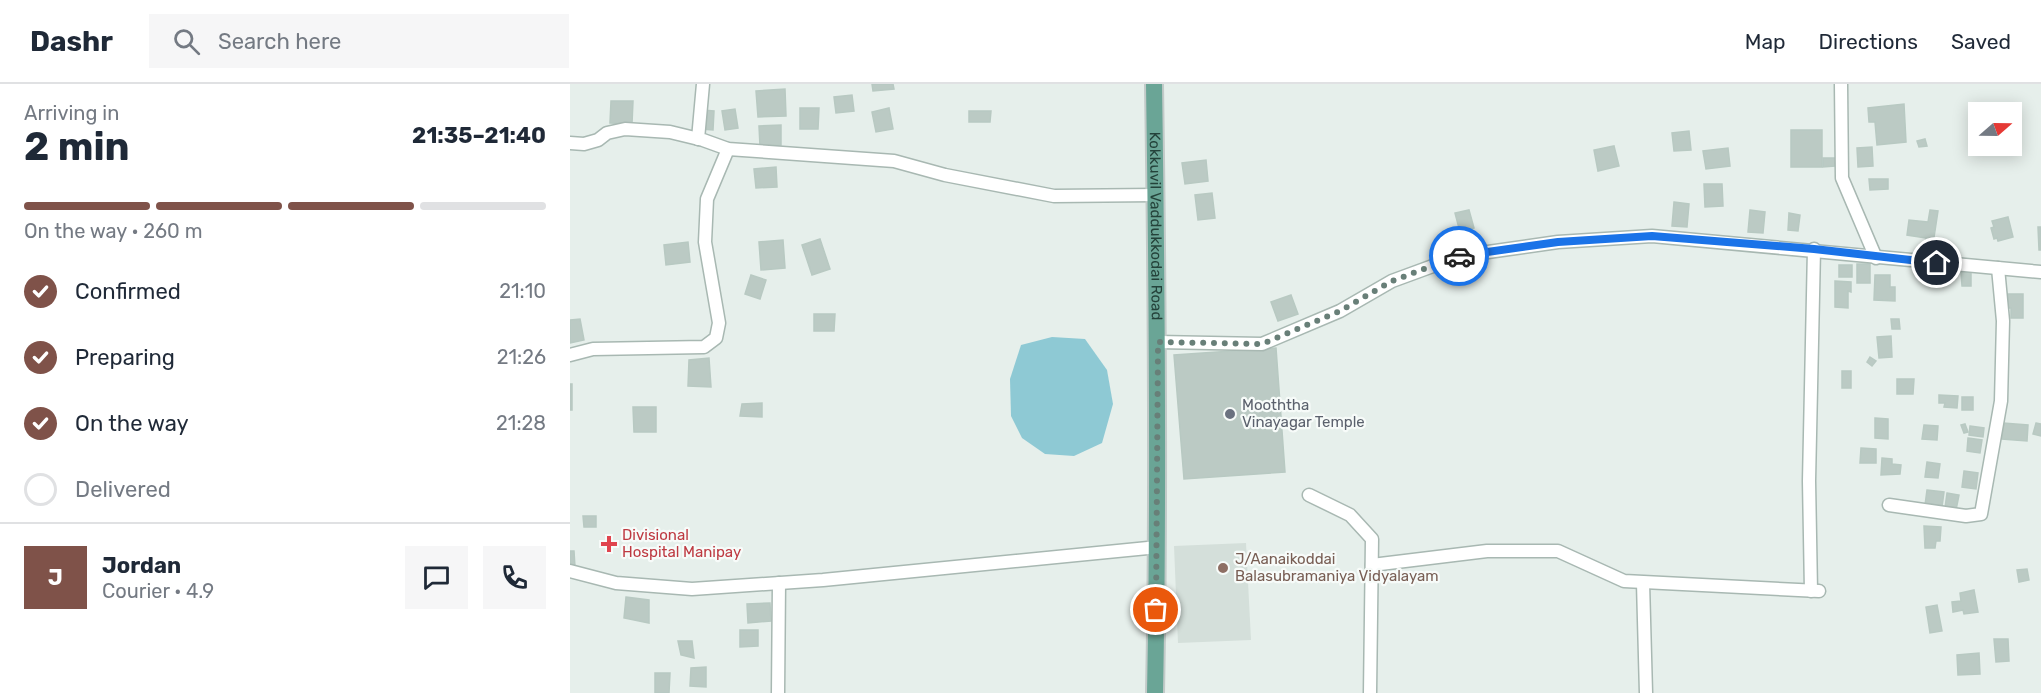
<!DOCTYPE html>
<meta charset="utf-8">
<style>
:root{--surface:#fff;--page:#f6f6f7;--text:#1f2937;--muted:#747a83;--line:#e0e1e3;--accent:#7f5249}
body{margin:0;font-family:Rubik,sans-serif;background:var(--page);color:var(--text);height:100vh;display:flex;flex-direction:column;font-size:22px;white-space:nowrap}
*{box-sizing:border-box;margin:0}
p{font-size:20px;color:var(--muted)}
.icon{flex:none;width:33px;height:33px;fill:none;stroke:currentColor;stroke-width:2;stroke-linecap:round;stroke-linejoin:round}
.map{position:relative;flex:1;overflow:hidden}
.panel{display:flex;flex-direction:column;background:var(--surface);width:570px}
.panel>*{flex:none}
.needle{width:39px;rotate:70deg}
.tools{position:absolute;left:1398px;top:18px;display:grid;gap:12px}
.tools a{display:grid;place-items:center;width:54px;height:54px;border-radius:0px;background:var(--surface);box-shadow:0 3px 15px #0003;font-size:30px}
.pin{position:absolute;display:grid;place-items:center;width:51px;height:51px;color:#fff;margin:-26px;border:3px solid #fff;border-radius:50%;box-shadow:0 2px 6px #0007}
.courier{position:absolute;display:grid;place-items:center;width:60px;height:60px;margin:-30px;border:4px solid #1a73e8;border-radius:50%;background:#fff;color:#222;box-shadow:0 2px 8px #0007}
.summary em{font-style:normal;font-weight:700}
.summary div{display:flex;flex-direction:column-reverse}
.summary{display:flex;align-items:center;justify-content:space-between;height:102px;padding:0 24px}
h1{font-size:39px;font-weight:700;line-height:45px}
.bar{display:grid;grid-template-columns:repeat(4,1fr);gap:9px 6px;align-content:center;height:72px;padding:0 24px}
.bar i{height:8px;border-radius:4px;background:var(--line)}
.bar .selected{background:var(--accent)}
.bar p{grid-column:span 4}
.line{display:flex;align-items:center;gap:15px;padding:0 24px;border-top:2px solid var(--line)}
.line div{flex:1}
.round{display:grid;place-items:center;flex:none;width:63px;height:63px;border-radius:0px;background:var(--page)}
ol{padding:0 24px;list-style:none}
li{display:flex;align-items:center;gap:18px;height:66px}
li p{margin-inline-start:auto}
li .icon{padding:6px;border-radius:50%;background:var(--accent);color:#fff;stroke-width:4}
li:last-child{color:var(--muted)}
li i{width:33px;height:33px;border:3px solid var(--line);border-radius:50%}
header{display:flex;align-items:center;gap:36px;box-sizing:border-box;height:84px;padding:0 30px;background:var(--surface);border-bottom:2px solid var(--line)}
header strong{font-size:28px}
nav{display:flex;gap:33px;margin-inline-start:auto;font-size:21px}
.search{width:420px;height:54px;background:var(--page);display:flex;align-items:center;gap:15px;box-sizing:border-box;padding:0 21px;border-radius:0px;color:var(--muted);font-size:22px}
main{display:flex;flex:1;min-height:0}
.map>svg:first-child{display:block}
</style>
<header>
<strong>Dashr</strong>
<div class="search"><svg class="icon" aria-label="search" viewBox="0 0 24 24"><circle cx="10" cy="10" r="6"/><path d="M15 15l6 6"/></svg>Search here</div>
<nav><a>Map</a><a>Directions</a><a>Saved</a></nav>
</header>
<main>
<section class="panel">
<div class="summary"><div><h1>2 min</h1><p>Arriving in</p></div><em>21:35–21:40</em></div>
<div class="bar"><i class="selected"></i><i class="selected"></i><i class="selected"></i><i></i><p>On the way · 260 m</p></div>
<ol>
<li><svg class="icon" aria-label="check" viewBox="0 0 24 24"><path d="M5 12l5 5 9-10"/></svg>Confirmed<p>21:10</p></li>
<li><svg class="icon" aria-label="check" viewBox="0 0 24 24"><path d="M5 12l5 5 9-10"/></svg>Preparing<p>21:26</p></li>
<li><svg class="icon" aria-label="check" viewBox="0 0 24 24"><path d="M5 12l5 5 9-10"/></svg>On the way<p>21:28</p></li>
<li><i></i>Delivered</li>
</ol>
<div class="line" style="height:108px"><b class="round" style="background:var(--accent);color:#fff">J</b><div><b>Jordan</b><p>Courier · 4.9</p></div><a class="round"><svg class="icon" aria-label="chat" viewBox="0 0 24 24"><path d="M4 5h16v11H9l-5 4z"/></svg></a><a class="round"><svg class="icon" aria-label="phone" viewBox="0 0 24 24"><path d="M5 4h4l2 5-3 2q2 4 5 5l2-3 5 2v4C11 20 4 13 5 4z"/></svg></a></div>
</section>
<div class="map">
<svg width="1471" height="609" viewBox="0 0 1471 609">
<rect width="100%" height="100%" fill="#e6efeb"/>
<polygon fill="#d4dfda" points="676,459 681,556 608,559 604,462"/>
<polygon fill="#8ec9d4" points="482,253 515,255 537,286 543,320 532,359 504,372 475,370 452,354 441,332 440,295 451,261"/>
<g fill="#bbcac4" stroke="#b8c9c2" stroke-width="1.5">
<polygon points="302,0 323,0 324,5 303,7"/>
<polygon points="215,5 216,32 188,33 186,7"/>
<polygon points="282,11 284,27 266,29 264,13"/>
<polygon points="41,17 63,17 62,40 40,39"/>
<polygon points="1334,20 1336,58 1307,61 1305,38 1299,38 1298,24"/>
<polygon points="230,24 249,24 248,45 230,45"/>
<polygon points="319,24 323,45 306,48 302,28"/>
<polygon points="165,25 168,44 155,46 152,27"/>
<polygon points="132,26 144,27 143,46 131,45"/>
<polygon points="399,27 421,27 420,38 399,38"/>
<polygon points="211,41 211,61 190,62 189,42"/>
<rect x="1221" y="46" width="31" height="37"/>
<polygon points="1119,47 1121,66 1104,67 1102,49"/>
<polygon points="1355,55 1357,62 1349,63 1347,57"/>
<polygon points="1044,62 1049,82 1028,87 1024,66"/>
<polygon points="1302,63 1303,82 1288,83 1287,64"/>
<polygon points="1158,64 1160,82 1136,85 1133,67"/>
<polygon points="1253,74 1265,74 1265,82 1253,83"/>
<polygon points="636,76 638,97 615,100 612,79"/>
<polygon points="206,83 207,103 186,104 184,85"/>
<polygon points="1299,95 1318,95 1318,105 1300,106"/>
<polygon points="1134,100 1152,100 1153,122 1135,123"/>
<polygon points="642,109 645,134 628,136 625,111"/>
<polygon points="1104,118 1119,120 1117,143 1102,142"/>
<polygon points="899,126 904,144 890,148 885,129"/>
<polygon points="1180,126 1195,128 1193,149 1178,148"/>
<polygon points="1360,126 1368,127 1363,160 1356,159 1356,154 1337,151 1339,136 1358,138"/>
<polygon points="1219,129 1230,131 1228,147 1218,146"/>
<polygon points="1438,133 1443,153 1428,157 1427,154 1424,155 1421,144 1424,143 1422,137"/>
<polygon points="1468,143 1471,143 1471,166 1469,166"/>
<polygon points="250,155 260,185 242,191 232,161"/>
<polygon points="213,156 215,184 191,186 189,158"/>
<polygon points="118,158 120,178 96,181 94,161"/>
<rect x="1287" y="180" width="13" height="19"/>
<rect x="1269" y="181" width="13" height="12"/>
<polygon points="1391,188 1401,188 1401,202 1392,202"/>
<polygon points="181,191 196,196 190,215 175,210"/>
<polygon points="1305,191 1320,191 1320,203 1325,203 1325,217 1304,216"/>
<polygon points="1265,197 1281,198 1281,208 1278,207 1278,224 1265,223"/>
<polygon points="1436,210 1453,210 1453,234 1441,234 1441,224 1436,224"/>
<polygon points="721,211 728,230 708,237 701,218"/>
<polygon points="244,230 265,230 264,247 244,247"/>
<polygon points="10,235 14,256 0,259 0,236"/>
<polygon points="1321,235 1329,235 1330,245 1322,245"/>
<polygon points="1321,252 1322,273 1309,274 1307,253"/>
<polygon points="706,264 715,388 614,395 604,271"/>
<polygon points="1300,273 1306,277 1302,282 1297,278"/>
<polygon points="139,274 141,303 118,302 119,276"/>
<rect x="1272" y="287" width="9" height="17"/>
<polygon points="1327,295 1344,295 1343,310 1327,310"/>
<rect x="0" y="300" width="2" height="26"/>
<polygon points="1369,311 1388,312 1387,324 1374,323 1375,319 1369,319"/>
<rect x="1392" y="313" width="11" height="13"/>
<polygon points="192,319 192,333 170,332 172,320"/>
<polygon points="63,323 86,323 86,348 64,348"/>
<polygon points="1305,334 1318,335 1318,355 1305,354"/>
<polygon points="1433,339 1458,341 1457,357 1432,355"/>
<polygon points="1466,339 1471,340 1471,352 1463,350"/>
<polygon points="1395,340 1398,348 1394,349 1391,341"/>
<polygon points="1354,341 1368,342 1367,356 1352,355"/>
<polygon points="1400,342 1414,344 1413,353 1399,351"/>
<polygon points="1398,354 1412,356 1410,369 1397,367"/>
<polygon points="1291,364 1306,365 1306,379 1290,379"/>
<polygon points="1312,374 1322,375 1322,380 1331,381 1330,390 1311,391"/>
<polygon points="1357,378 1370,380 1368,394 1355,393"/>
<polygon points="1394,387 1408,389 1406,405 1392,403"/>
<polygon points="1357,406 1374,408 1372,423 1355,421"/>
<polygon points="1377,409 1389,411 1386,426 1375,424"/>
<polygon points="13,432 26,432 26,443 14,443"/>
<polygon points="1354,442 1371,443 1370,457 1366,457 1365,464 1355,464"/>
<polygon points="0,467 4,467 5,483 0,482"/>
<polygon points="1457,485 1459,496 1449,498 1447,486"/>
<polygon points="1404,506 1408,528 1394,530 1393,526 1383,528 1382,518 1391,517 1390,509"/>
<polygon points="56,513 79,516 79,539 54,534"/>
<polygon points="200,519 201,537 178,539 177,520"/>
<polygon points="1367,521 1372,547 1360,549 1356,523"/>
<polygon points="170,546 188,546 188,562 170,563"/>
<polygon points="1424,555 1438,555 1439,577 1426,578"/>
<polygon points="108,557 122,557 124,574 111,571"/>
<polygon points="1409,569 1410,590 1388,591 1387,571"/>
<polygon points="136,583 136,603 120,602 121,584"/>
<polygon points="85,589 100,589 99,609 85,609"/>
</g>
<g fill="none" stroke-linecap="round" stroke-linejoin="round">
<g stroke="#a8b8b2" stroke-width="15">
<g id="minor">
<polyline points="1271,0 1272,94 1306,174"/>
<polyline points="128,55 133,0"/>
<polyline points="0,59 14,60 28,56 37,49 55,45 100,48 133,56 158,65 324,77 375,91 484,112 586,111"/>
<polyline points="588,258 692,260 770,227 822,197 890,172 988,158 1082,152 1471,188"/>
<polyline points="0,271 23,265 134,263 146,254 149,239 135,158 137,115 158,65"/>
<polyline points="739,411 780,431 802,455 800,609"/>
<polyline points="1319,421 1396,432 1411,430 1431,317 1433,237 1428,184"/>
<polyline points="802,481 917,467 988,467 1054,497 1249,507"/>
<polyline points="0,487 46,499 122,505 253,496 588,463"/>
<polyline points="1073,499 1076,609"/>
<polyline points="1241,507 1239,397 1244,165"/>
<polyline points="208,609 209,499"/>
</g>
</g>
<g stroke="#c2cac8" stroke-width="20">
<g id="major">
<path id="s1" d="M 584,0 C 587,203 589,406 585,609"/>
</g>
</g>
<use href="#minor" stroke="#fff" stroke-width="12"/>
<use href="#major" stroke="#6aa596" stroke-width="16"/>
</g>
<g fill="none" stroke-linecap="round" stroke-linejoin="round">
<polyline stroke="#687f78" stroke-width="6" stroke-dasharray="0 10.8" points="586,526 588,258 692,260 770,227 822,197 889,172"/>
<polyline stroke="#1a73e8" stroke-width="8" points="889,172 988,158 1082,152 1244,165 1367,179"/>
</g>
<circle fill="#6b7280" stroke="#f7fbf9" stroke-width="2" cx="660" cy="330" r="6"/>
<path fill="#e0444e" stroke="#f7fbf9" stroke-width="2" d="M36 451h6v6h6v6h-6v6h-6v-6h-6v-6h6z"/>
<circle fill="#8d6e63" stroke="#f7fbf9" stroke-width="2" cx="653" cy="484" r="6"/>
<g text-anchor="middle" stroke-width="4.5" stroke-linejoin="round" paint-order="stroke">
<g font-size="15" fill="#24423a" stroke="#f7fbf9">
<text dy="5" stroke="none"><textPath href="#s1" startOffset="142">Kokkuvil Vaddukkodai Road</textPath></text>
</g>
<g font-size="15" fill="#5b616d" stroke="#f7fbf9" text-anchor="start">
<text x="672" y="326">Mooththa<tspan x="672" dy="17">Vinayagar Temple</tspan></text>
</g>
<g font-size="15" fill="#be3a42" stroke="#f7fbf9" text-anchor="start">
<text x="52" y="456">Divisional<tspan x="52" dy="17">Hospital Manipay</tspan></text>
</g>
<g font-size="15" fill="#785e54" stroke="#f7fbf9" text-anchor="start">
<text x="665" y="480">J/Aanaikoddai<tspan x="665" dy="17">Balasubramaniya Vidyalayam</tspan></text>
</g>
</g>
</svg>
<div class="tools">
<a><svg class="needle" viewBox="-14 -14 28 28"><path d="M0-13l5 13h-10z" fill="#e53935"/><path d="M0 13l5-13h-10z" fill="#747a83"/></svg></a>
</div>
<div class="pin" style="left:586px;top:526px;background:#ea580c"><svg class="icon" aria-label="bag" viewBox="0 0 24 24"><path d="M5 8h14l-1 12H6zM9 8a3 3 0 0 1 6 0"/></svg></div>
<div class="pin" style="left:1367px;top:179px;background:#1f2937"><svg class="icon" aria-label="home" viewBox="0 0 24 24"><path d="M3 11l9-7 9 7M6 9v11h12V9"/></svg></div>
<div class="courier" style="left:889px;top:172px"><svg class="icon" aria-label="car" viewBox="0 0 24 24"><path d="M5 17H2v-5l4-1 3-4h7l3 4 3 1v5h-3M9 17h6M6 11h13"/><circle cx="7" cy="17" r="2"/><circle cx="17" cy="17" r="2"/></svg></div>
</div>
</main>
